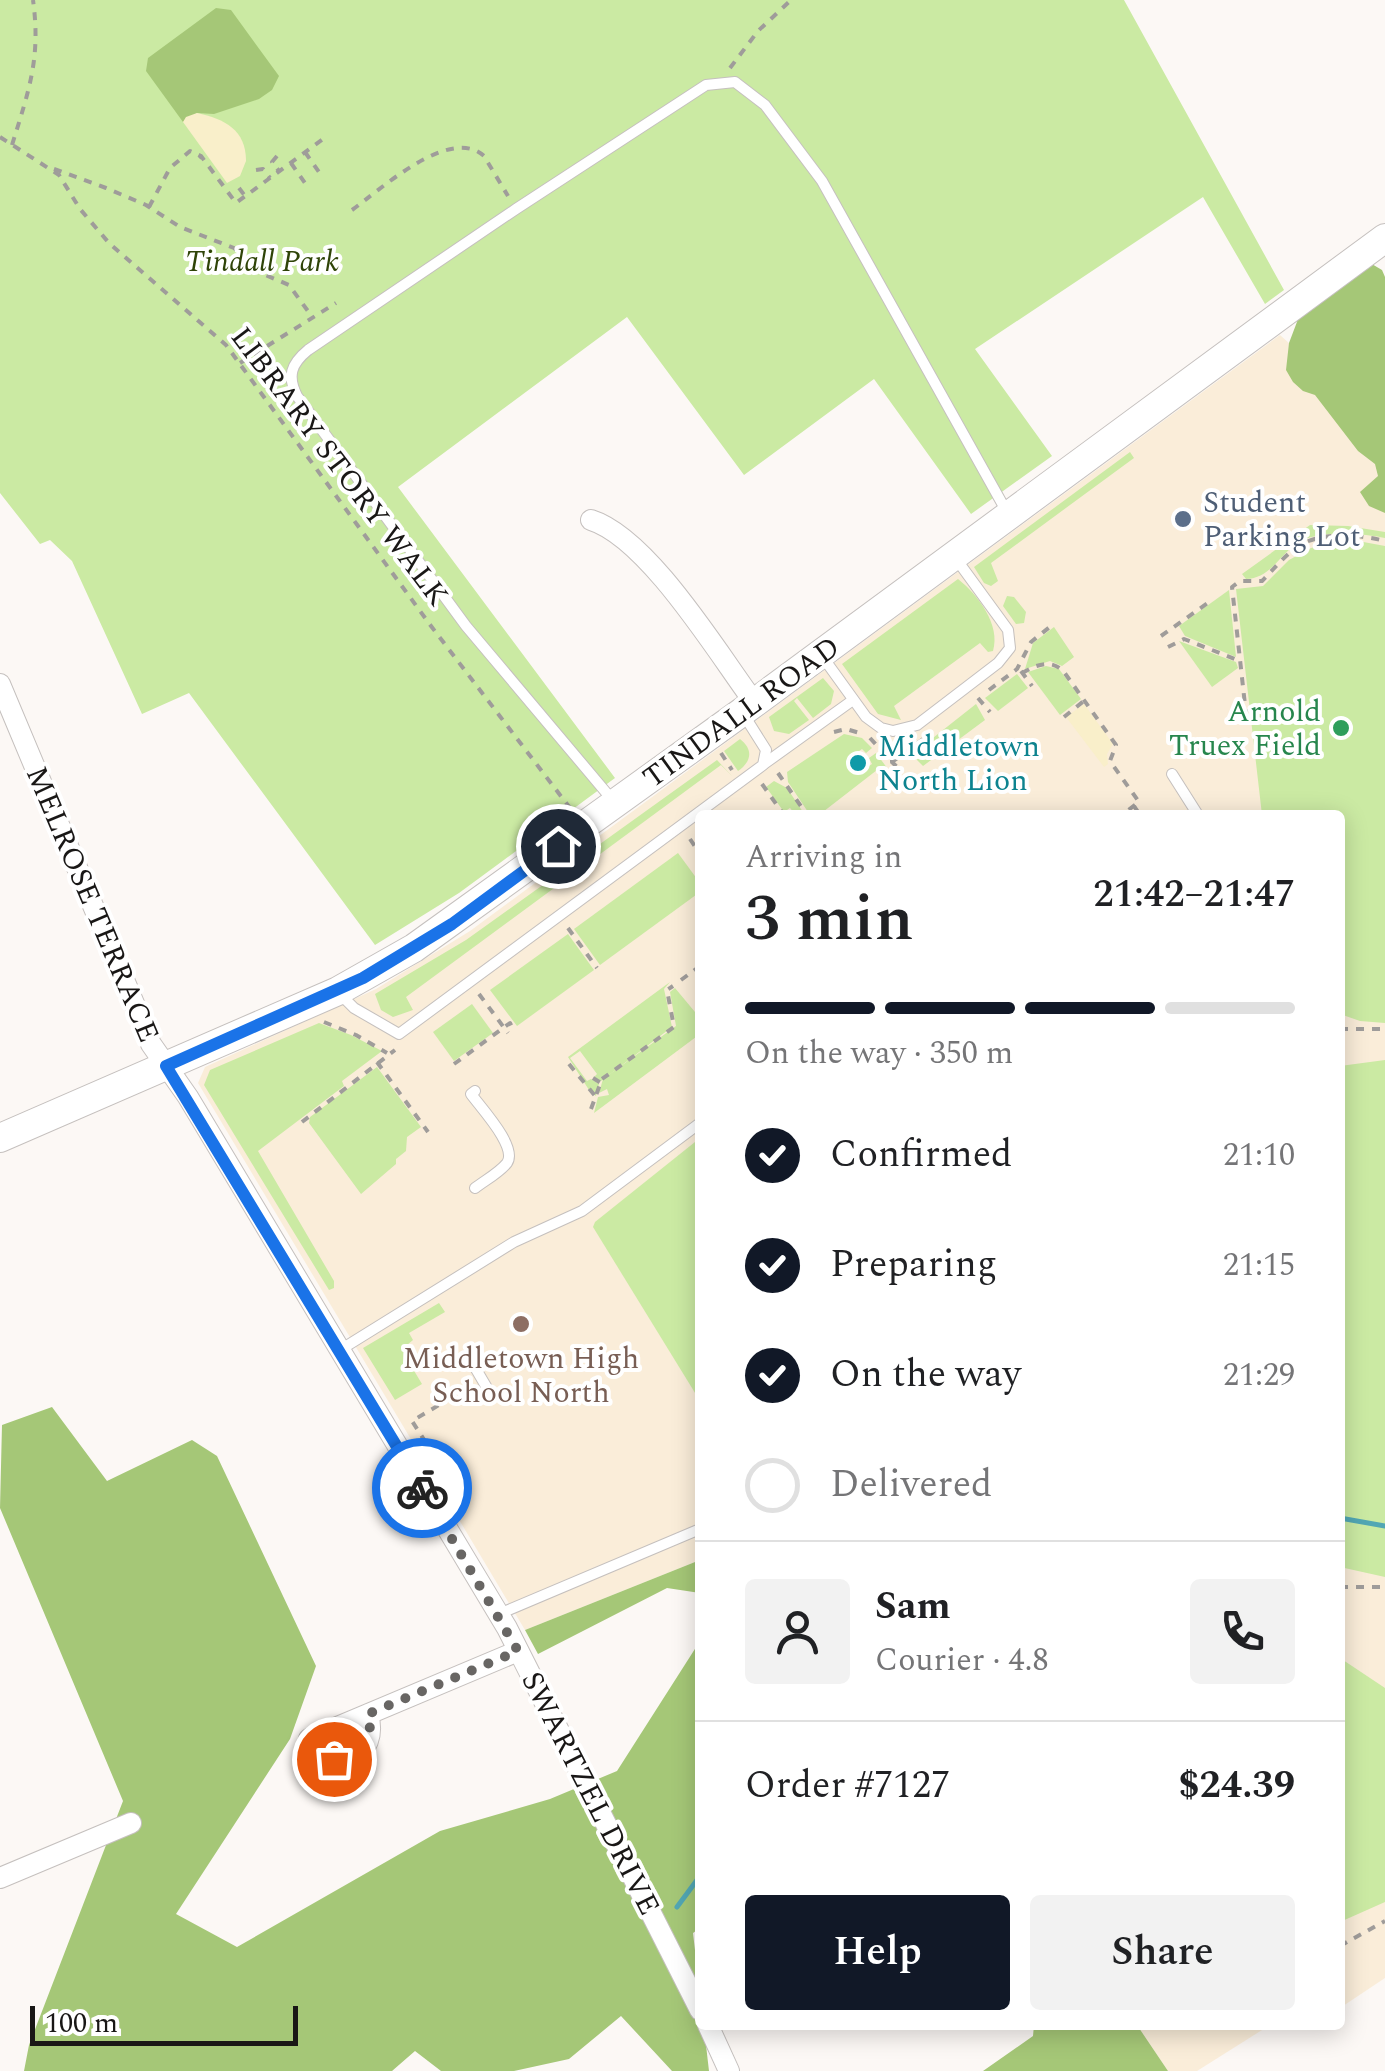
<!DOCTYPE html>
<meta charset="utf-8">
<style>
:root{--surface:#fff;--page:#f2f2f2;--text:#202124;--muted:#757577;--line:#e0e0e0;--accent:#111827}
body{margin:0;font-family:Spectral,serif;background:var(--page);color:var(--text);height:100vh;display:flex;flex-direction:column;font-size:38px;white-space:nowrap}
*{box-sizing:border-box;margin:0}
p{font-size:32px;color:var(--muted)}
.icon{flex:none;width:55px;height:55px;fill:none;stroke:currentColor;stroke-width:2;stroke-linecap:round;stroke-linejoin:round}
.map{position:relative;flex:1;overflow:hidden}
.sheet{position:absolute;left:695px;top:810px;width:650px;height:1220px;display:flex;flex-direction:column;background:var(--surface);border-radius:10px;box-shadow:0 5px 25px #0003}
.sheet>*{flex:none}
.scale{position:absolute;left:30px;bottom:25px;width:268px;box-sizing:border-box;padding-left:10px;border:5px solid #191716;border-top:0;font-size:28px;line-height:35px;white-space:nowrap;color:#191716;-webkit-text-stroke:8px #fff;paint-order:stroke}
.pin{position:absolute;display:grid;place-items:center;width:85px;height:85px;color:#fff;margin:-42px;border:5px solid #fff;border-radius:50%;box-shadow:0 2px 10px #0007}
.courier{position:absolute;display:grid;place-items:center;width:100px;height:100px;margin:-50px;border:8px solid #1a73e8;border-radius:50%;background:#fff;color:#222;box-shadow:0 2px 12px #0007}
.headline em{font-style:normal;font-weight:600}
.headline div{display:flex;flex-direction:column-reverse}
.headline{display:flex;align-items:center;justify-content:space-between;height:170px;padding:0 50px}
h1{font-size:65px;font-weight:600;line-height:75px}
.bar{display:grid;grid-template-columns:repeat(4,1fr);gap:15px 10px;align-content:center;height:120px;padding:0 50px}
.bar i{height:12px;border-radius:8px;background:var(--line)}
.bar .selected{background:var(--accent)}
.bar p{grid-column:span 4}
.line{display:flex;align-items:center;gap:25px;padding:0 50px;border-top:2px solid var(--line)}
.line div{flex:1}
.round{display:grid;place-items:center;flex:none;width:105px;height:105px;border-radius:10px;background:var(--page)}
ol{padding:0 50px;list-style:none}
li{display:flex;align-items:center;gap:30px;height:110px}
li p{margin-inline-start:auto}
li .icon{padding:10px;border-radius:50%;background:var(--accent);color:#fff;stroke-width:4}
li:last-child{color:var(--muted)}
li i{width:55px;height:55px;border:5px solid var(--line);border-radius:50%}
.action{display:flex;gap:20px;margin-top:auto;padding:20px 50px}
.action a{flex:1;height:115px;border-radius:10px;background:var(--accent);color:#fff;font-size:40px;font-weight:600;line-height:115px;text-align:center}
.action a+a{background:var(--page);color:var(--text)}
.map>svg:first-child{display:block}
</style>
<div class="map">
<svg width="1385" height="2071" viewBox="0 0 1385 2071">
<rect width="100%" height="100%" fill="#fcf8f5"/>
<g fill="#faedd9">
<polygon points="1280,335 1385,430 1385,1978 1340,2008 1340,815 700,815 700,1560 525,1630 198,1083 205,1067 376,989 470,931"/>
<polygon points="1137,2025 1270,2025 1197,2071 1168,2071"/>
</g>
<g fill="#cbeaa3">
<polygon points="0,0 1124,0 1284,290 1265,304 1203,197 975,349 1052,456 971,514 874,379 744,475 627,317 398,487 615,778 459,893 375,945 189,693 142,714 72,561 50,540 40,544 0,493"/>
<polygon points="1130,452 1134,458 991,563 998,581 991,586 984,583 974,567"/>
<path d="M 1310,525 L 1348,526 L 1385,532 L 1385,538 C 1363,533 1317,530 1297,543 C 1279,556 1270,578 1246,579 L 1242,574 Z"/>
<polygon points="1358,541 1385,546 1385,1023 1360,1021 1340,1014 1340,815 1262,815 1236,589 1263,586 1289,560 1311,548 1335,542"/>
<path d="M 958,579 C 978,595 1001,625 993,651 L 988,652 L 980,643 L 894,706 L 901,720 L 878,714 L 842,664 Z"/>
<polygon points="1229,590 1236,657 1185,636 1179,626"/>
<polygon points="1007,596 1014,597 1026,612 1024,623 1016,624 1003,606"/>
<polygon points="1054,627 1074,657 1062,666 1050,661 1025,669 1033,643"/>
<polygon points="1179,641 1236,662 1238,668 1212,687"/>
<polygon points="1046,666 1059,669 1081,699 1060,715 1028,672"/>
<polygon points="1017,674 1028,688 998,711 985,698"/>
<polygon points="823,678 834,691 831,704 813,718 797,698 794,701 809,720 789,734 774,731 769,717"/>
<polygon points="976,704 985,720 923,766 917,760 905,760"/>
<polygon points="844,734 862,738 872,748 866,753 862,749 849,758 860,772 872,764 869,758 876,753 899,784 892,789 877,770 819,815 810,815 788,782 787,772"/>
<path d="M 740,739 C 754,750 751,762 738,771 L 724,751 Z"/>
<polygon points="717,760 732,776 721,765 406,997 413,1010 393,1017 381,1010 375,994 466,940"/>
<polygon points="774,781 787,788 805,815 796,815 790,808 784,812 766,787"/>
<polygon points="678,853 700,883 700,892 600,965 574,929"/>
<polygon points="568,934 594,970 517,1026 490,990"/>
<polygon points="670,982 664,989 672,1027 601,1081 594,1077 597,1074 580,1051 570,1058 587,1081 591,1079 599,1084 596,1096 589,1090 568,1057"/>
<polygon points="675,988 700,1018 700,1034 594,1113 598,1097 609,1095 607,1089 599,1093 603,1079 676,1026 670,992"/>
<polygon points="472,1004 493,1033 454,1061 433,1032"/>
<polygon points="319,1023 351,1035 382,1051 342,1081 344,1086 258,1151 334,1281 334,1288 329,1290 204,1085 210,1070"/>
<polygon points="1385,1060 1385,1577 1340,1567 1340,1066"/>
<polygon points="377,1067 421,1127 407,1137 406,1151 396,1159 396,1164 361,1194 309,1123 310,1117"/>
<polygon points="700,1138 700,1401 593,1227 595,1222"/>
<polygon points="439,1303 445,1312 409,1333 413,1340 407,1345 410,1350 404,1354 422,1384 395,1400 363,1348"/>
<polygon points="1340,1658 1385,1688 1385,1902 1340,1922"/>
</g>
<g fill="#a5c777">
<polygon points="216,8 231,10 279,76 272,90 259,99 214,114 197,113 183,122 146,71 148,58"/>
<polygon points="1365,260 1382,270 1385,277 1385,513 1369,506 1360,492 1378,476 1375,464 1358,451 1315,395 1303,391 1293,382 1286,370 1289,343 1303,306"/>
<polygon points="52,1407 107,1481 192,1440 217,1456 316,1666 290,1739 176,1914 237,1947 440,1831 550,1799 617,1771 700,1641 700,1928 693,1933 709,2071 672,2071 621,2016 569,2059 514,2071 441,2071 415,2051 392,2071 24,2071 29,2045 123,1801 0,1508 2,1425"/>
<polygon points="700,1560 700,1593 667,1588 538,1654 525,1630"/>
<polygon points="1034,2025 1137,2025 1168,2071 983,2071 1033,2036"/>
</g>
<g fill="#f9efca">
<path d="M 197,113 C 225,119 246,130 246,161 L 240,176 L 227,183 L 183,122 L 186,117 Z"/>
<polygon points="1084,704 1113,744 1107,754 1108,764 1104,767 1066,717"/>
</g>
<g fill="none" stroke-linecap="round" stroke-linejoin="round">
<g stroke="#52a7b4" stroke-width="5">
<polyline points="1340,1518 1385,1526"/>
<polyline points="677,1907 700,1876"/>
</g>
<g stroke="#c5c0be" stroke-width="12">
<g id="lane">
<polyline points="822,656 866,717 881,728 893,731 917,725 998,663 1010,648 1008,630 954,556"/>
<polyline points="764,764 853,700"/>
<polyline points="1172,774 1198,815"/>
<path d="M 615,803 L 466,626 L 297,396 C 287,376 291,364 308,350 L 516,209 L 706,85 L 735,82 L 765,105 L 822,181 L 1008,514"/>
<polyline points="338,992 354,1008 399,1034 763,765 766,750 742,712"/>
<path d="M 475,1188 C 484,1181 499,1173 507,1163 C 518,1147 481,1108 471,1094 L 475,1091"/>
<polyline points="340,1350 514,1242 582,1211 700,1123"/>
<polyline points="473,1364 490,1393"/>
<polyline points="499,1614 700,1529"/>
</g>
</g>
<g stroke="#c5c0be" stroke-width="22">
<g id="street">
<path d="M 591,520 C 648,538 717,652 754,702"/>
<polyline points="0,684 151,1044 188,1097 507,1628 700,2010"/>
<path d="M 368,1714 C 380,1758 337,1775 309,1739 L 518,1651"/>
<polyline points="0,1878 131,1823"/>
<polyline points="708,2025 729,2071"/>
</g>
</g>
<g stroke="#c5c0be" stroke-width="30">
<polyline id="secondary" points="0,1138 338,991 414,948 742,712 1385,238"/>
</g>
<g stroke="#9f9c9a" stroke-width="4" stroke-dasharray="8 8" stroke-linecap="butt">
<polyline points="730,68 758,31 791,0"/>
<polyline points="0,137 59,175 80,209 109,243 226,345 431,626 570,808"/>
<path d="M 12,145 C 29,90 41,58 33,0"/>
<polyline points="305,152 321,175"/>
<polyline points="277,156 272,162 279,171"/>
<polyline points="199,158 201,156 236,203 327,136"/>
<polyline points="291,163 307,186"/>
<polyline points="54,169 106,188 146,205 180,227 234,248 263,274 289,285 313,318"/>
<polyline points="256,170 263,169 270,178"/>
<polyline points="239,188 245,196"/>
<polyline points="149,207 170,168 190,151 201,156"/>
<path d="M 352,210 C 380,190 450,125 484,156 L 508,196"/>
<polyline points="240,363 336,303"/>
<polyline points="1161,636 1212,600"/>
<polyline points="1168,647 1184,639 1240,661"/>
<polyline points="1021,671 1032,686"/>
<path d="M 1022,673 C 1036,665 1051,658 1064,672 L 1116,745 L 1110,761 L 1139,802 L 1127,811"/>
<polyline points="989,690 1017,669 1031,642 1051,626"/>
<polyline points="978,698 990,712"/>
<path d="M 1243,714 L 1246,714 L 1232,587 L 1240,581 L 1262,581 C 1274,569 1289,550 1304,543 C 1326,532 1362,535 1385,541"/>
<polyline points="1064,717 1085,700"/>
<polyline points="834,732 846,729 863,734"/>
<polyline points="870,738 892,762 923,739"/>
<polyline points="892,744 892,762 897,767"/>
<polyline points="721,753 732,770"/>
<polyline points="778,773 807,815"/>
<polyline points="762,784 784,815"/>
<polyline points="1134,806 1140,815"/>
<polyline points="690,839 700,854"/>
<polyline points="568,928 597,968"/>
<polyline points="681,980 700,966"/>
<polyline points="479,994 508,1033"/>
<polyline points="324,1022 356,1035 387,1053"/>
<polyline points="1340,1029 1385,1029"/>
<polyline points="377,1062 428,1132"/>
<polyline points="454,1064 510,1023 513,1029"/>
<polyline points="569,1064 596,1097"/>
<polyline points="593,1078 601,1083"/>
<polyline points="591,1109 602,1079 674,1027 667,990 673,986"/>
<polyline points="302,1122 395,1050"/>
<polyline points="423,1453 430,1449 412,1421 471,1386"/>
<polyline points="1340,1587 1385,1587"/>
<polyline points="1340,1946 1385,1921"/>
</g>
<use href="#lane" stroke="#fff" stroke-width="10"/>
<use href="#street" stroke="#fff" stroke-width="20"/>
<use href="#secondary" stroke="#fff" stroke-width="28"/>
</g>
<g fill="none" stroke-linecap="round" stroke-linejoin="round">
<path stroke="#686664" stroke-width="10" stroke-dasharray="0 18" d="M 334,1759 C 361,1760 375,1740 368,1714 L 518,1651 L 422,1488"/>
<polyline stroke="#1a73e8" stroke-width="12" points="422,1488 166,1066 363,978 452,924 558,846"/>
</g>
<circle fill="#5c6f8a" stroke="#fff" stroke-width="4" cx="1183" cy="519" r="10"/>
<circle fill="#2e9e5b" stroke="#fff" stroke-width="4" cx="1341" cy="728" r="10"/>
<circle fill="#0f9aa8" stroke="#fff" stroke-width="4" cx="858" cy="763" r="10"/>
<circle fill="#8d6e63" stroke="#fff" stroke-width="4" cx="521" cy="1324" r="10"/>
<g text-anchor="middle" stroke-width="8" stroke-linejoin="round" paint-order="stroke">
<g font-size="30" font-style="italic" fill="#2f4408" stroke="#fff">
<text x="262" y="271">Tindall Park</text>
</g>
<g font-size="30" fill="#191716" stroke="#fff">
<text transform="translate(340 466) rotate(53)" y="10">LIBRARY STORY WALK</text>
<text transform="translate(741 712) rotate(-36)" y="10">TINDALL ROAD</text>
<text transform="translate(93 904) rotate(67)" y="10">MELROSE TERRACE</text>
<text transform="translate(591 1793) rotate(63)" y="10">SWARTZEL DRIVE</text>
</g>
<g font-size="30" fill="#4e5e75" stroke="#fff" text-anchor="start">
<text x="1203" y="512">Student<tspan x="1203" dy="34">Parking Lot</tspan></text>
</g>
<g font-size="30" fill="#27864d" stroke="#fff" text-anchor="end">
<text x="1321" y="721">Arnold<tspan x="1321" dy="34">Truex Field</tspan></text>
</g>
<g font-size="30" fill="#0d838f" stroke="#fff" text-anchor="start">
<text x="878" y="756">Middletown<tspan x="878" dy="34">North Lion</tspan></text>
</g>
<g font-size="30" fill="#785e54" stroke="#fff">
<text x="521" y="1368">Middletown High<tspan x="521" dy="34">School North</tspan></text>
</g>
</g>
</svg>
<div class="scale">100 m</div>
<div class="pin" style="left:334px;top:1759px;background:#ea580c"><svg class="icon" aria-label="bag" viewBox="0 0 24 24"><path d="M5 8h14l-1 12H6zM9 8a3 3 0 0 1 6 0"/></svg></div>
<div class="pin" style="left:558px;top:846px;background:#1f2937"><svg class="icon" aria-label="home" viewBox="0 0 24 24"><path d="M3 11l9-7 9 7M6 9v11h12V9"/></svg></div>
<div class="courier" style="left:422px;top:1488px"><svg class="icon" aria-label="bike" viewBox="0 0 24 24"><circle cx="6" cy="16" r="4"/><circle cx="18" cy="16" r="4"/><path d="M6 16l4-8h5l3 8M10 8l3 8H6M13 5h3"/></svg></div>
<section class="sheet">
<div class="headline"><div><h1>3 min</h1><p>Arriving in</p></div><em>21:42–21:47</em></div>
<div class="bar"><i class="selected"></i><i class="selected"></i><i class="selected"></i><i></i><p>On the way · 350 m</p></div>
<ol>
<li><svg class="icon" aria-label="check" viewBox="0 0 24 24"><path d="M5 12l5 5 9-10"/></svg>Confirmed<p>21:10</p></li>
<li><svg class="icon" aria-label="check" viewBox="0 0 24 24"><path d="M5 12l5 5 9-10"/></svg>Preparing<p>21:15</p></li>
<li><svg class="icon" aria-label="check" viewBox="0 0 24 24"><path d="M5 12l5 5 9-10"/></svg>On the way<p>21:29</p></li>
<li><i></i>Delivered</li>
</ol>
<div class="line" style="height:180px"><a class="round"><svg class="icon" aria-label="person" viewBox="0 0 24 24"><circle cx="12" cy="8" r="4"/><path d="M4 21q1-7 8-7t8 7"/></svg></a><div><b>Sam</b><p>Courier · 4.8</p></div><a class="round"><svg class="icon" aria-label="phone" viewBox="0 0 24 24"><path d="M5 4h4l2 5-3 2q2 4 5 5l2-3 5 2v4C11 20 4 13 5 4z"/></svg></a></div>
<div class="line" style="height:130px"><div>Order #7127</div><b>$24.39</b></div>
<div class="action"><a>Help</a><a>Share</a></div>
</section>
</div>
